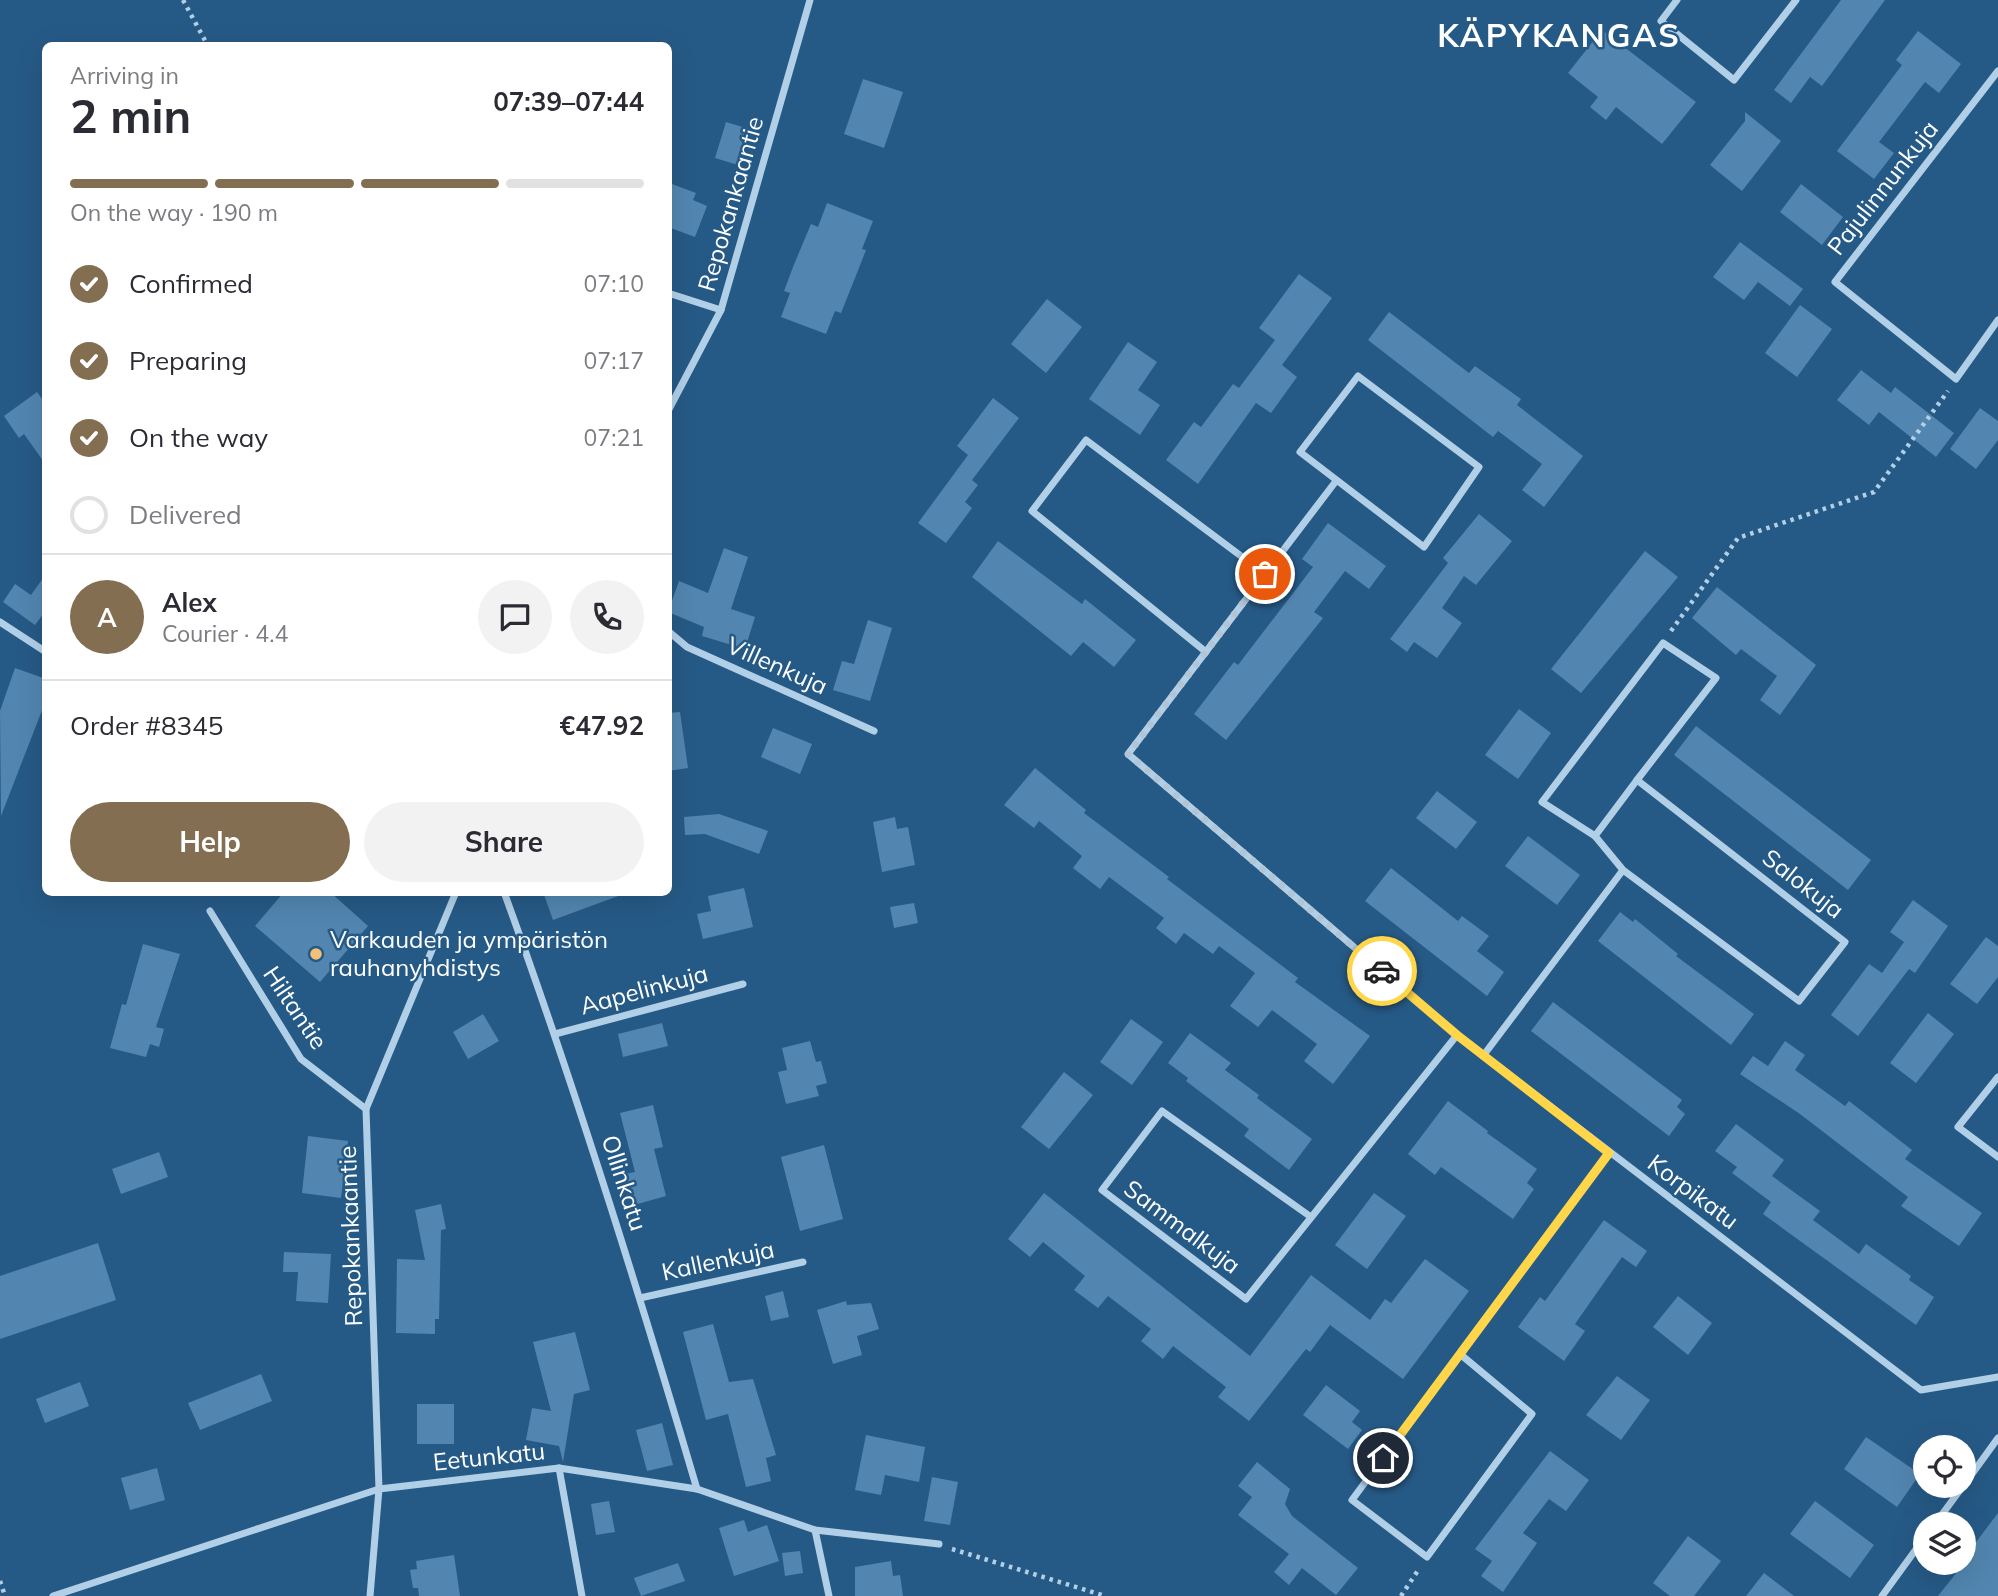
<!DOCTYPE html>
<meta charset="utf-8">
<style>
:root{--surface:#fff;--page:#f2f2f3;--text:#2b2b33;--muted:#7c7c81;--line:#e1e1e2;--accent:#846e51}
body{margin:0;font-family:Mulish,sans-serif;background:var(--page);color:var(--text);height:100vh;display:flex;flex-direction:column;font-size:26px;white-space:nowrap}
*{box-sizing:border-box;margin:0}
p{font-size:23px;color:var(--muted)}
.icon{flex:none;width:38px;height:38px;fill:none;stroke:currentColor;stroke-width:2;stroke-linecap:round;stroke-linejoin:round}
.map{position:relative;flex:1;overflow:hidden}
.panel{position:absolute;left:42px;top:42px;width:630px;height:854px;display:flex;flex-direction:column;background:var(--surface);border-radius:10px;box-shadow:0 7px 28px #0002}
.panel>*{flex:none}
.tools{position:absolute;left:1913px;top:1435px;display:grid;gap:14px}
.tools a{display:grid;place-items:center;width:63px;height:63px;border-radius:50%;background:var(--surface);box-shadow:0 7px 28px #0002;font-size:35px}
.pin{position:absolute;display:grid;place-items:center;width:60px;height:60px;color:#fff;margin:-30px;border:4px solid #fff;border-radius:50%;box-shadow:0 2px 7px #0007}
.courier{position:absolute;display:grid;place-items:center;width:70px;height:70px;margin:-35px;border:5px solid #ffd54a;border-radius:50%;background:#fff;color:#222;box-shadow:0 2px 9px #0007}
.summary em{font-style:normal;font-weight:700}
.summary div{display:flex;flex-direction:column-reverse}
.summary{display:flex;align-items:center;justify-content:space-between;height:119px;padding:0 28px}
h1{font-size:46px;font-weight:700;line-height:52px}
.bar{display:grid;grid-template-columns:repeat(4,1fr);gap:10px 7px;align-content:center;height:84px;padding:0 28px}
.bar i{height:9px;border-radius:5px;background:var(--line)}
.bar .current{background:var(--accent)}
.bar p{grid-column:span 4}
.line{display:flex;align-items:center;gap:18px;padding:0 28px;border-top:2px solid var(--line)}
.line div{flex:1}
.round{display:grid;place-items:center;flex:none;width:74px;height:74px;border-radius:37px;background:var(--page)}
ol{padding:0 28px;list-style:none}
li{display:flex;align-items:center;gap:21px;height:77px}
li p{margin-inline-start:auto}
li .icon{padding:7px;border-radius:50%;background:var(--accent);color:#fff;stroke-width:4}
li:last-child{color:var(--muted)}
li i{width:38px;height:38px;border:4px solid var(--line);border-radius:50%}
.primary-button{display:flex;gap:14px;margin-top:auto;padding:14px 28px}
.primary-button a{flex:1;height:80px;border-radius:42px;background:var(--accent);color:#fff;font-size:28px;font-weight:700;line-height:80px;text-align:center}
.primary-button a+a{background:var(--page);color:var(--text)}
.map>svg:first-child{display:block}
</style>
<div class="map">
<svg width="1998" height="1596" viewBox="0 0 1998 1596">
<rect width="100%" height="100%" fill="#265a86"/>
<g fill="#5286b0">
<polygon points="1841,0 1885,0 1822,86 1810,77 1791,103 1774,90"/>
<polygon points="1602,30 1696,102 1662,144 1616,107 1606,120 1590,107 1598,97 1568,73"/>
<polygon points="1918,31 1961,64 1939,93 1925,82 1879,142 1894,153 1874,179 1837,151 1902,65 1896,60"/>
<polygon points="863,79 903,92 884,148 844,134"/>
<polygon points="1745,112 1781,141 1742,191 1710,165 1745,121"/>
<polygon points="726,122 749,129 738,165 715,158"/>
<polygon points="672,184 696,193 693,200 707,206 695,237 668,227 668,194"/>
<polygon points="1801,184 1843,217 1822,245 1780,212"/>
<polygon points="827,203 873,221 862,249 866,250 857,273 841,313 835,311 826,334 781,317 790,293 784,291 793,267 811,224 818,227"/>
<polygon points="1740,242 1803,289 1790,306 1758,282 1744,300 1713,277"/>
<polygon points="1299,274 1332,298 1282,365 1297,377 1271,413 1256,403 1198,484 1166,460 1194,422 1201,427 1233,384 1239,388 1275,340 1259,328"/>
<polygon points="1047,299 1082,327 1046,373 1011,344"/>
<polygon points="1800,305 1832,329 1797,377 1765,353"/>
<polygon points="1389,312 1469,373 1475,366 1521,399 1517,405 1583,456 1544,507 1522,490 1542,464 1498,431 1493,437 1368,340"/>
<polygon points="1128,342 1157,362 1138,390 1160,405 1140,435 1089,399"/>
<polygon points="1861,370 1891,393 1895,387 1954,433 1936,457 1879,412 1869,425 1837,400"/>
<polygon points="37,392 46,404 46,465 24,434 19,438 4,416"/>
<polygon points="993,398 1019,418 972,480 978,485 965,502 972,508 946,543 918,523 968,455 957,446"/>
<polygon points="1980,408 1998,421 1998,440 1976,469 1950,449"/>
<polygon points="1479,514 1512,541 1476,585 1464,576 1442,608 1462,623 1437,658 1414,642 1407,652 1390,639 1448,563 1443,558"/>
<polygon points="1328,523 1386,566 1369,589 1345,571 1314,612 1323,618 1226,740 1194,714 1234,662 1238,665 1313,567 1302,559"/>
<polygon points="998,541 1082,604 1085,599 1136,640 1114,667 1083,642 1071,656 972,577"/>
<polygon points="724,548 748,557 731,609 755,617 745,649 702,636 704,627 668,612 679,581 708,593"/>
<polygon points="1645,551 1678,577 1581,693 1551,669"/>
<polygon points="46,574 46,610 35,625 3,602 15,584 31,595"/>
<polygon points="1717,587 1816,665 1780,715 1760,700 1777,676 1741,649 1736,655 1692,618"/>
<polygon points="868,620 892,628 870,701 833,690 842,661 854,664"/>
<polygon points="15,668 46,679 46,700 1,816 0,711"/>
<polygon points="1519,709 1551,733 1518,779 1485,755"/>
<polygon points="680,712 688,768 668,771 668,713"/>
<polygon points="1696,726 1871,860 1848,890 1674,755"/>
<polygon points="773,728 812,744 800,774 761,757"/>
<polygon points="1035,768 1086,810 1084,813 1169,877 1167,879 1298,978 1295,982 1370,1036 1333,1084 1304,1061 1317,1044 1272,1010 1258,1027 1230,1006 1255,973 1219,946 1213,954 1184,933 1176,944 1156,928 1164,918 1109,877 1100,889 1073,868 1082,856 1039,821 1034,828 1004,805"/>
<polygon points="1437,791 1477,822 1456,849 1416,818"/>
<polygon points="719,814 768,831 759,854 705,834 685,835 684,817"/>
<polygon points="895,817 897,829 908,827 915,865 882,872 873,822"/>
<polygon points="1528,836 1580,875 1557,905 1505,866"/>
<polygon points="1391,868 1458,921 1462,916 1489,936 1477,951 1504,972 1487,996 1365,901"/>
<polygon points="744,888 753,927 703,939 697,914 711,911 708,896"/>
<polygon points="284,892 330,892 368,926 320,982 255,926"/>
<polygon points="543,892 620,892 621,895 553,920"/>
<polygon points="1913,900 1948,926 1915,973 1909,969 1858,1036 1831,1015 1869,964 1882,973 1904,942 1890,932"/>
<polygon points="914,903 918,923 894,928 890,907"/>
<polygon points="1620,912 1633,922 1635,919 1678,954 1676,956 1754,1014 1731,1045 1598,941"/>
<polygon points="1986,937 1998,946 1998,977 1977,1004 1950,984"/>
<polygon points="143,944 180,954 156,1027 164,1029 159,1047 150,1044 146,1057 110,1048 122,1004 126,1005"/>
<polygon points="1553,1002 1682,1100 1677,1107 1685,1114 1669,1136 1531,1031"/>
<polygon points="1928,1013 1954,1034 1916,1083 1890,1063"/>
<polygon points="483,1014 499,1041 468,1059 453,1032"/>
<polygon points="1131,1019 1163,1042 1132,1085 1100,1062"/>
<polygon points="662,1023 668,1046 623,1057 618,1034"/>
<polygon points="1190,1033 1231,1063 1225,1070 1259,1095 1257,1098 1312,1139 1289,1170 1244,1136 1249,1129 1186,1081 1188,1078 1168,1063"/>
<polygon points="810,1041 816,1062 821,1061 827,1083 816,1086 819,1096 786,1104 778,1072 787,1070 782,1048"/>
<polygon points="1785,1041 1805,1055 1795,1070 1845,1106 1849,1101 1912,1150 1905,1159 1982,1213 1959,1246 1901,1206 1908,1197 1800,1114 1740,1074 1753,1056 1768,1066"/>
<polygon points="1064,1072 1093,1095 1049,1149 1021,1127"/>
<polygon points="1448,1101 1488,1131 1487,1133 1537,1169 1527,1183 1534,1189 1513,1219 1441,1167 1435,1175 1408,1154"/>
<polygon points="653,1105 663,1147 654,1149 666,1196 634,1205 625,1174 635,1172 620,1113"/>
<polygon points="1736,1124 1784,1160 1772,1176 1820,1211 1813,1220 1859,1254 1866,1244 1911,1276 1909,1280 1934,1297 1916,1325 1763,1214 1771,1202 1732,1173 1737,1167 1715,1151"/>
<polygon points="308,1136 348,1141 341,1198 302,1193"/>
<polygon points="824,1145 843,1219 800,1231 781,1157"/>
<polygon points="159,1152 168,1177 121,1194 112,1169"/>
<polygon points="1044,1193 1250,1356 1311,1275 1370,1320 1385,1299 1391,1303 1425,1259 1469,1291 1403,1379 1330,1325 1310,1352 1306,1349 1249,1421 1218,1397 1226,1387 1173,1346 1163,1359 1141,1341 1151,1329 1108,1296 1098,1308 1074,1290 1085,1276 1043,1242 1030,1257 1008,1239"/>
<polygon points="1374,1193 1406,1216 1367,1269 1335,1245"/>
<polygon points="441,1204 446,1229 441,1230 439,1319 435,1319 435,1334 396,1333 397,1259 425,1260 415,1210"/>
<polygon points="1604,1220 1647,1251 1636,1267 1622,1257 1575,1324 1585,1331 1564,1361 1518,1327 1540,1297 1545,1301"/>
<polygon points="98,1243 116,1300 0,1339 0,1276"/>
<polygon points="284,1252 331,1254 328,1303 296,1301 298,1272 283,1272"/>
<polygon points="783,1291 789,1317 771,1321 765,1296"/>
<polygon points="1678,1296 1712,1323 1688,1355 1653,1327"/>
<polygon points="846,1301 847,1305 871,1303 879,1329 857,1336 862,1355 833,1364 817,1310"/>
<polygon points="713,1324 729,1382 753,1379 776,1455 766,1458 771,1481 746,1487 728,1414 706,1420 683,1332"/>
<polygon points="575,1332 590,1390 574,1394 563,1462 559,1446 526,1440 532,1408 551,1411 533,1342"/>
<polygon points="261,1374 272,1401 200,1430 188,1403"/>
<polygon points="1617,1376 1650,1400 1621,1440 1586,1415"/>
<polygon points="80,1382 89,1406 45,1423 36,1399"/>
<polygon points="1326,1385 1360,1411 1352,1422 1362,1430 1348,1449 1303,1415"/>
<rect x="417" y="1404" width="37" height="40"/>
<polygon points="662,1423 673,1465 647,1471 636,1430"/>
<polygon points="866,1435 925,1447 919,1482 885,1475 881,1495 855,1490"/>
<polygon points="1866,1437 1920,1474 1897,1507 1844,1469"/>
<polygon points="1550,1451 1589,1480 1566,1511 1549,1499 1523,1533 1537,1543 1503,1592 1481,1576 1492,1561 1475,1549"/>
<polygon points="1257,1462 1290,1489 1285,1504 1292,1516 1358,1568 1336,1595 1302,1568 1289,1585 1274,1572 1289,1554 1238,1515 1252,1497 1238,1486"/>
<polygon points="157,1468 165,1500 130,1510 121,1478"/>
<polygon points="932,1477 958,1482 950,1525 924,1521"/>
<polygon points="609,1501 615,1532 596,1535 591,1504"/>
<polygon points="1815,1501 1874,1545 1850,1578 1790,1534"/>
<polygon points="1998,1513 1998,1596 1938,1596 1961,1567 1958,1565 1964,1563 1964,1558"/>
<polygon points="744,1520 748,1532 767,1525 779,1561 734,1576 719,1528"/>
<polygon points="1688,1536 1721,1561 1694,1596 1670,1596 1653,1583"/>
<polygon points="800,1551 803,1573 785,1576 782,1553"/>
<polygon points="454,1555 460,1596 419,1596 418,1588 413,1588 410,1570 417,1569 416,1561"/>
<polygon points="891,1561 893,1576 900,1575 903,1596 855,1596 855,1567"/>
<polygon points="678,1563 685,1581 641,1596 634,1578"/>
<polygon points="1764,1573 1794,1596 1746,1596"/>
</g>
<g fill="none" stroke-linecap="round" stroke-linejoin="round">
<g stroke="#b1d0e8" stroke-width="4.5" stroke-dasharray="3.5 5" stroke-linecap="butt">
<polyline points="183,0 208,46"/>
<polyline points="1671,631 1738,538 1874,492 1948,391"/>
<polyline points="952,1549 1105,1596"/>
<polyline points="0,1581 5,1596"/>
<polyline points="1401,1596 1419,1569"/>
</g>
<g stroke="#b1d0e8" stroke-width="7">
<polyline points="1677,0 1661,21 1734,80 1796,0"/>
<polyline points="1998,71 1835,282 1956,379 1998,320"/>
<polyline points="668,293 721,310"/>
<polygon points="1358,376 1479,467 1424,547 1300,452"/>
<polyline points="668,411 721,310 810,0"/>
<polyline points="1336,481 1128,754 1457,1035 1921,1390 1998,1377"/>
<polyline points="0,622 46,652"/>
<polyline points="668,631 687,647 874,731"/>
<polyline points="1206,652 1032,511 1086,440 1265,574"/>
<polyline points="1595,836 1637,780"/>
<path d="M 504,892 C 576,1089 638,1289 697,1489"/>
<polyline points="210,911 301,1059 366,1109"/>
<polyline points="555,1034 743,984"/>
<polyline points="1483,1056 1623,870 1799,1001 1845,942 1637,780 1716,678 1663,643 1542,802 1595,836 1623,870"/>
<polyline points="1998,1077 1958,1127 1998,1157"/>
<polyline points="1311,1217 1162,1111 1102,1190 1246,1299 1457,1035"/>
<polyline points="640,1298 803,1262"/>
<polyline points="1460,1354 1532,1414 1427,1557 1352,1500 1609,1153"/>
<polyline points="559,1468 582,1596"/>
<polyline points="1964,1485 1998,1438"/>
<polyline points="1935,1524 1963,1486"/>
<polyline points="815,1530 829,1596"/>
<polyline points="53,1596 379,1489 559,1468 697,1489 815,1530 939,1544"/>
<polyline points="370,1596 379,1489 366,1109 456,892"/>
<polyline points="1882,1596 1925,1537"/>
</g>
</g>
<g fill="none" stroke-linecap="round" stroke-linejoin="round">
<polyline stroke="#b3c5d5" stroke-width="7" stroke-dasharray="0 12.6" points="1265,574 1128,754 1382,971"/>
<polyline stroke="#ffd54a" stroke-width="9" points="1382,971 1457,1035 1609,1153 1383,1458"/>
</g>
<circle fill="#f1c175" stroke="#265a86" stroke-width="2.5" cx="316" cy="954" r="7"/>
<g text-anchor="middle" stroke-width="5" stroke-linejoin="round" paint-order="stroke">
<g font-size="24" fill="#fff" stroke="#265a86">
<text transform="translate(1883 188) rotate(-52)" y="8">Pajulinnunkuja</text>
<text transform="translate(731 204) rotate(-74)" y="8">Repokankaantie</text>
<text transform="translate(777 666) rotate(24)" y="8">Villenkuja</text>
<text transform="translate(1803 884) rotate(38)" y="8">Salokuja</text>
<text transform="translate(644 990) rotate(-15)" y="8">Aapelinkuja</text>
<text transform="translate(295 1008) rotate(56)" y="8">Hiltantie</text>
<text transform="translate(624 1183) rotate(72)" y="8">Ollinkatu</text>
<text transform="translate(1693 1192) rotate(37)" y="8">Korpikatu</text>
<text transform="translate(1182 1227) rotate(37)" y="8">Sammalkuja</text>
<text transform="translate(351 1236) rotate(-92)" y="8">Repokankaantie</text>
<text transform="translate(718 1261) rotate(-12)" y="8">Kallenkuja</text>
<text transform="translate(489 1457) rotate(-6)" y="8">Eetunkatu</text>
</g>
<g font-size="24" fill="#fff" stroke="#265a86" text-anchor="start">
<text x="330" y="948">Varkauden ja ympäristön<tspan x="330" dy="28">rauhanyhdistys</tspan></text>
</g>
<g font-size="32" font-weight="bold" letter-spacing="2" fill="#fff" stroke="#265a86">
<text x="1559" y="47">KÄPYKANGAS</text>
</g>
</g>
</svg>
<div class="tools">
<a><svg class="icon" aria-label="locate" viewBox="0 0 24 24"><circle cx="12" cy="12" r="6"/><path d="M12 2v4M12 18v4M2 12h4M18 12h4"/></svg></a>
<a><svg class="icon" aria-label="layers" viewBox="0 0 24 24"><path d="M12 4l9 5-9 5-9-5zM3 14l9 5 9-5"/></svg></a>
</div>
<div class="pin" style="left:1265px;top:574px;background:#ea580c"><svg class="icon" aria-label="bag" viewBox="0 0 24 24"><path d="M5 8h14l-1 12H6zM9 8a3 3 0 0 1 6 0"/></svg></div>
<div class="pin" style="left:1383px;top:1458px;background:#1f2937"><svg class="icon" aria-label="home" viewBox="0 0 24 24"><path d="M3 11l9-7 9 7M6 9v11h12V9"/></svg></div>
<div class="courier" style="left:1382px;top:971px"><svg class="icon" aria-label="car" viewBox="0 0 24 24"><path d="M5 17H2v-5l4-1 3-4h7l3 4 3 1v5h-3M9 17h6M6 11h13"/><circle cx="7" cy="17" r="2"/><circle cx="17" cy="17" r="2"/></svg></div>
<section class="panel">
<div class="summary"><div><h1>2 min</h1><p>Arriving in</p></div><em>07:39–07:44</em></div>
<div class="bar"><i class="current"></i><i class="current"></i><i class="current"></i><i></i><p>On the way · 190 m</p></div>
<ol>
<li><svg class="icon" aria-label="check" viewBox="0 0 24 24"><path d="M5 12l5 5 9-10"/></svg>Confirmed<p>07:10</p></li>
<li><svg class="icon" aria-label="check" viewBox="0 0 24 24"><path d="M5 12l5 5 9-10"/></svg>Preparing<p>07:17</p></li>
<li><svg class="icon" aria-label="check" viewBox="0 0 24 24"><path d="M5 12l5 5 9-10"/></svg>On the way<p>07:21</p></li>
<li><i></i>Delivered</li>
</ol>
<div class="line" style="height:126px"><b class="round" style="background:var(--accent);color:#fff">A</b><div><b>Alex</b><p>Courier · 4.4</p></div><a class="round"><svg class="icon" aria-label="chat" viewBox="0 0 24 24"><path d="M4 5h16v11H9l-5 4z"/></svg></a><a class="round"><svg class="icon" aria-label="phone" viewBox="0 0 24 24"><path d="M5 4h4l2 5-3 2q2 4 5 5l2-3 5 2v4C11 20 4 13 5 4z"/></svg></a></div>
<div class="line" style="height:91px"><div>Order #8345</div><b>€47.92</b></div>
<div class="primary-button"><a>Help</a><a>Share</a></div>
</section>
</div>
